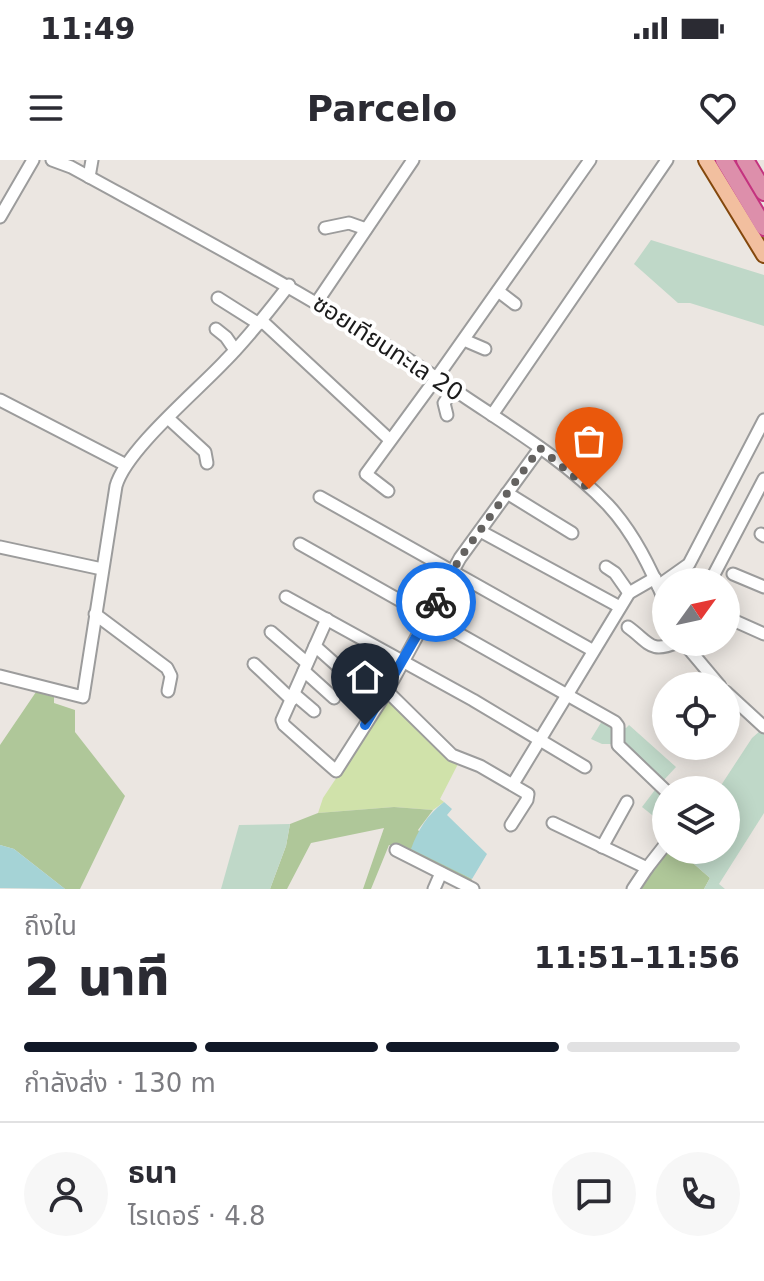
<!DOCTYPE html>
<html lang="th">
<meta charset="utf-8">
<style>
:root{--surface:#fff;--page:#f7f7f7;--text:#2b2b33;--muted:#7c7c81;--line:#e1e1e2;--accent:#111827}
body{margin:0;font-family:"DejaVu Sans","Noto Sans Thai",sans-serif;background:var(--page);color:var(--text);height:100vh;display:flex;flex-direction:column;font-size:30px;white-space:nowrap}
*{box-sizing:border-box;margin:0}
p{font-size:26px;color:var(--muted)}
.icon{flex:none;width:44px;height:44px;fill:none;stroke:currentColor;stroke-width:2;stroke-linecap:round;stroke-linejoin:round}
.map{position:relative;height:729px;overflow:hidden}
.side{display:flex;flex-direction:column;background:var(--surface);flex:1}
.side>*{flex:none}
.needle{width:52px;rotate:57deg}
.tools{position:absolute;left:652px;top:408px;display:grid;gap:16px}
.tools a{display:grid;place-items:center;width:88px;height:88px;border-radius:50%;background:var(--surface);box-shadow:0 4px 20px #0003;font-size:40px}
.pin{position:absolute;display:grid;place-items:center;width:68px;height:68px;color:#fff;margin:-82px -34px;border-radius:50% 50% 50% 0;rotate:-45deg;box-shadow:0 0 8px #0007}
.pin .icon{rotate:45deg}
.courier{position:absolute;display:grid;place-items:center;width:80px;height:80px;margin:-40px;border:6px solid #1a73e8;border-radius:50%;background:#fff;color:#222;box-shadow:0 2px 10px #0007}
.head em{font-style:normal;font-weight:800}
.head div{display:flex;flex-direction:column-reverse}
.head{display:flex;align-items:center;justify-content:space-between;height:136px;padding:0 24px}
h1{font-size:52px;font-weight:800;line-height:60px}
.bar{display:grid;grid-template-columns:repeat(4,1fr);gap:12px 8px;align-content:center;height:96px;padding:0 24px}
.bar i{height:10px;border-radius:6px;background:var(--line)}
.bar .active{background:var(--accent)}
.bar p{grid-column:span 4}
.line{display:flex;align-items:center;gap:20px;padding:0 24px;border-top:2px solid var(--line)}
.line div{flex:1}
.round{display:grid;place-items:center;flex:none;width:84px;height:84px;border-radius:42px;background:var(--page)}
.status{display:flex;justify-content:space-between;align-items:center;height:56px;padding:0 40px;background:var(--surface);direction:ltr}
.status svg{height:22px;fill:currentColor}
header{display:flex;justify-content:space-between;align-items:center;height:104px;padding:0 24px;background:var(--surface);font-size:36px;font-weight:800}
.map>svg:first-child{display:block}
</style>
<div class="status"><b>11:49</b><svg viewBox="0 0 49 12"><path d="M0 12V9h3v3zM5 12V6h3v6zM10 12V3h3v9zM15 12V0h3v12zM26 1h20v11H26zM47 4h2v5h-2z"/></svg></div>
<header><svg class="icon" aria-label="menu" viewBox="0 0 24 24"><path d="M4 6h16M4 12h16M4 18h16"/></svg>Parcelo<svg class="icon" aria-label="heart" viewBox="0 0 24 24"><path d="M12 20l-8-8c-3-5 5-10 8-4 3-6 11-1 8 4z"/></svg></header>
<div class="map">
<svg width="764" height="729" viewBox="0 0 764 729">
<rect width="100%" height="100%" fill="#ebe6e1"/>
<polygon fill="#d0e2aa" points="388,540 458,604 440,639 444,642 433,650 394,647 318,653 323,638"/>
<g fill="#afc799">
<polygon points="36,532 54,537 54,543 75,550 75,572 125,636 80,729 65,729 14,689 0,685 0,585"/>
<polygon points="394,647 433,650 418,670 454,709 472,719 469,723 389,685 371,729 363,729 384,668 311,683 287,729 270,729 286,686 290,664 318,653"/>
<polygon points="666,690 678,690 710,718 704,729 638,729"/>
</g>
<g fill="#bfd8c8">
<polygon points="651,80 764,115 764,166 690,143 678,143 634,104"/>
<polygon points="602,561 615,570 619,564 626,568 629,565 676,607 663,621 672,630 666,630 666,666 642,647 661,622 613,584 602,584 591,579"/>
<polygon points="760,571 764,574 764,653 719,724 725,729 704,729 710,718 678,690 726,690 726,630 718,630 752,578"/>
<polygon points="290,664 286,686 270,729 221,729 239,665"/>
</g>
<g fill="#a5d3d6">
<path d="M 444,642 L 452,649 L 447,655 L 487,694 L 472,719 L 411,689 C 418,670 427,655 444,642 Z"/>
<polygon points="0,685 14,689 65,729 0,728"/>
</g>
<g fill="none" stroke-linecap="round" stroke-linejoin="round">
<g stroke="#9c9c9c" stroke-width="15">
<g id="minor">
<path d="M 52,0 L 71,7 C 206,81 341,152 468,239 C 516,271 568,303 608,345 C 634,373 651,409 666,444"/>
<polyline points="89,17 92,0"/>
<polyline points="0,57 33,0"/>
<polyline points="325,68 349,63 366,69"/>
<polyline points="498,131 515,144"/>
<polyline points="218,138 259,164"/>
<polyline points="317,142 413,0"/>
<polyline points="262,161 390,280"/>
<polyline points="216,169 226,177 235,190"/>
<polyline points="464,180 485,189"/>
<polyline points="0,240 126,305"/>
<polyline points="447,255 444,243 454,229"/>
<polyline points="492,255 667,0"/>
<polyline points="169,259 205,292 207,303"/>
<polyline points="388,331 366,314 437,217 590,0"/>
<polyline points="507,333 572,373"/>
<polyline points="320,337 592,490"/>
<polyline points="480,371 620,447"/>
<polyline points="761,374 764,376"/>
<polyline points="300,384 615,562 618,566 618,585 666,631"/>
<polyline points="0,387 102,409"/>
<polyline points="606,407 615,413 629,433"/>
<polyline points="733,414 764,427"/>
<polyline points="710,422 764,319"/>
<polyline points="658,426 689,404 764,260"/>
<polyline points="286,437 473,540 585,607"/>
<polyline points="95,454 167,508 171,516 168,531"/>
<polyline points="726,457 764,474"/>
<polyline points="327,459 282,560 284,565 336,611 387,531 460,398 540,288"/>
<path d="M 628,467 C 650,483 650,494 678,482"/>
<polyline points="271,472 307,503"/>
<polyline points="683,482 720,526"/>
<polyline points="315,486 361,527"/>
<polyline points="254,504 292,540"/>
<polyline points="304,511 334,538"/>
<path d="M 0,516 L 83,537 L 116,326 C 126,290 197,231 225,201 C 248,178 269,151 289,125"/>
<polyline points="387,531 452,595 480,606 528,634 527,640 511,665"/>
<polyline points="726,532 764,567"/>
<polyline points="294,534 314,551"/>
<polyline points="513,624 629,433 655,418"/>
<polyline points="553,663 647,708 633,729"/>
<polyline points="602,687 627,642"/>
<polyline points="396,690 473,729"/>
<polyline points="647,708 665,685"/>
<polyline points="434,729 441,713"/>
</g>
</g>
<g stroke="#84480d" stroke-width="18">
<polyline id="major" points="706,0 764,95"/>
</g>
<g stroke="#c4337f" stroke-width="20">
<g id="highway">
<polyline points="724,0 764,67"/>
<polyline points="745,0 764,32"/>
</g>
</g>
<use href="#minor" stroke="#fff" stroke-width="11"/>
<use href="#major" stroke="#f2bf9f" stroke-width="14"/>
<use href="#highway" stroke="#dd8fab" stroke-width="16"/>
</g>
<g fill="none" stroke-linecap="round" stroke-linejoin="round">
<polyline stroke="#646260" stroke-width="8" stroke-dasharray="0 14.4" points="436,442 460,398 540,288 589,329"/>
<polyline stroke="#1a73e8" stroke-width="10" points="365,565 436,442"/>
</g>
<g text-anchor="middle" stroke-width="8" stroke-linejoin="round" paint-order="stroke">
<g font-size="24" fill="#1b1b1b" stroke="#fff">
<text transform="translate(388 188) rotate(33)" y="8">ซอยเทียนทะเล 20</text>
</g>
</g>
</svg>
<div class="tools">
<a><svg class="needle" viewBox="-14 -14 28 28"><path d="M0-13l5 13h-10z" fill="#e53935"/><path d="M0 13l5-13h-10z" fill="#7c7c81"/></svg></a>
<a><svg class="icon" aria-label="locate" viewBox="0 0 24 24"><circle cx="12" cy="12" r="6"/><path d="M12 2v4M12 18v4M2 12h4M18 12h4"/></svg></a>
<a><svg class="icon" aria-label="layers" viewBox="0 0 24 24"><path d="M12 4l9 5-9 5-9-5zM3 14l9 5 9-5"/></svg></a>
</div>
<div class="pin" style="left:589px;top:329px;background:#ea580c"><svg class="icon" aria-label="bag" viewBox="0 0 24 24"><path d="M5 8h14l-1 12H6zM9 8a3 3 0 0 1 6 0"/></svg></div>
<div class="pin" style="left:365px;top:565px;background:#1f2937"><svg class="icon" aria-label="home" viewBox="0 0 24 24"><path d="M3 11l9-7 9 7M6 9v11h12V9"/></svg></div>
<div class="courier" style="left:436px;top:442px"><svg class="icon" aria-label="bike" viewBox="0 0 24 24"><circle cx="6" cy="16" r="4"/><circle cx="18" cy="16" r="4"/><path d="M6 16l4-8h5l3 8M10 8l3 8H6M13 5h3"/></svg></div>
</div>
<section class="side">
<div class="head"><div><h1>2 นาที</h1><p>ถึงใน</p></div><em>11:51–11:56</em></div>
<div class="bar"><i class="active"></i><i class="active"></i><i class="active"></i><i></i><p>กำลังส่ง · 130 m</p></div>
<div class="line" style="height:144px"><a class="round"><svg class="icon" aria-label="person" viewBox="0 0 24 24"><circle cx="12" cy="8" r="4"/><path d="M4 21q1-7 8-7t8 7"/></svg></a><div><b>ธนา</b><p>ไรเดอร์ · 4.8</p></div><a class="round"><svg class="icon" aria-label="chat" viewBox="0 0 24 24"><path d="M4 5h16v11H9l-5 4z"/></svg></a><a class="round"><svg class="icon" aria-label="phone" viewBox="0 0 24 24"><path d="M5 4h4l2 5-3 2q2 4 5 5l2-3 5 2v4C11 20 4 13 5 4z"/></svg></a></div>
</section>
